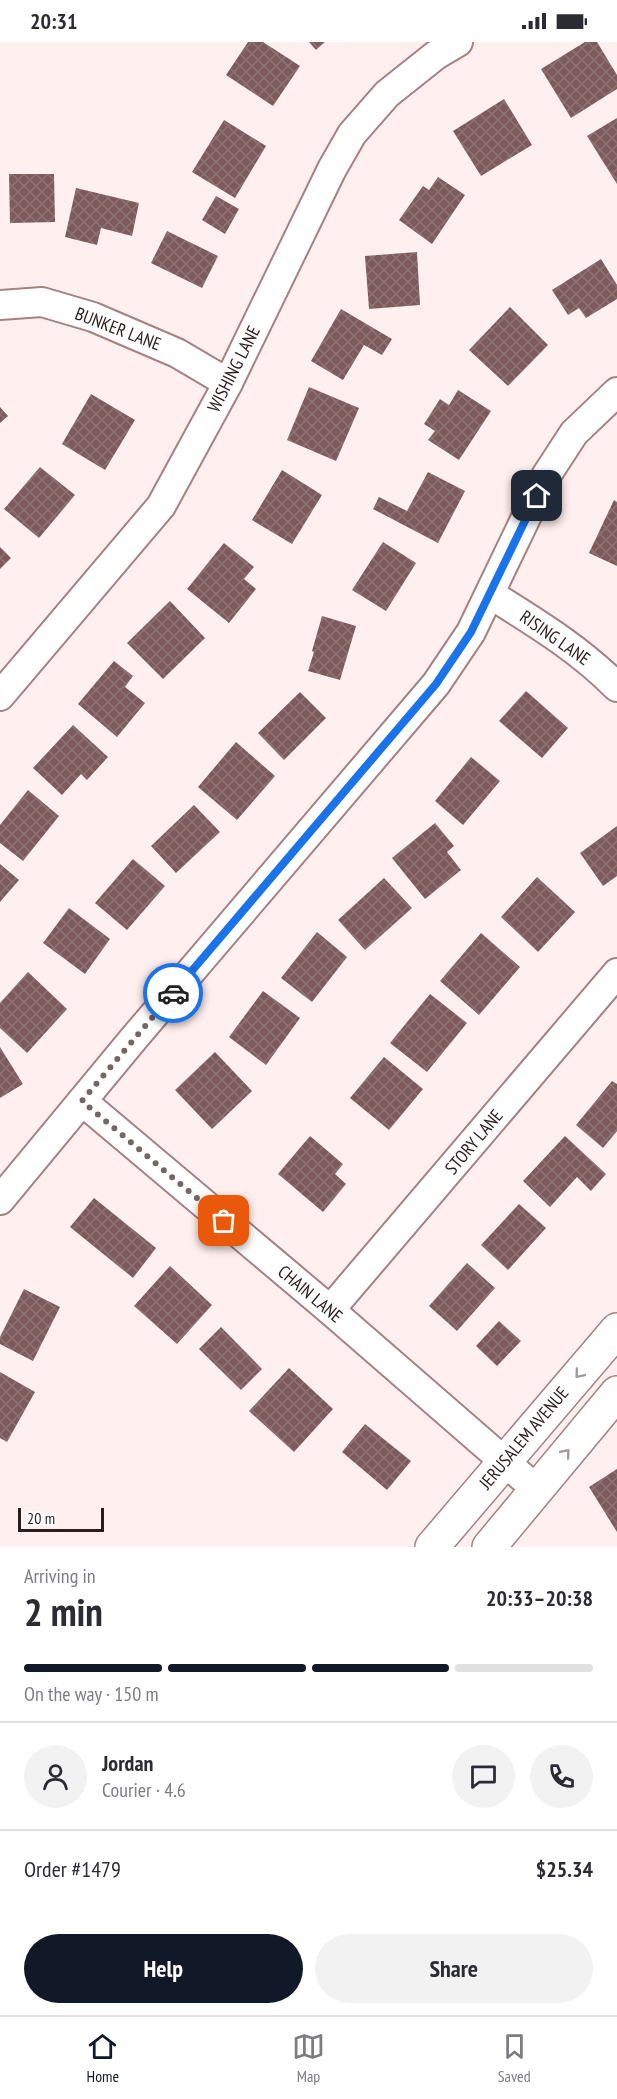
<!DOCTYPE html>
<meta charset="utf-8">
<style>
:root{--surface:#fff;--page:#f2f2f3;--text:#2b2b33;--muted:#7c7c81;--line:#e1e1e2;--accent:#111827}
body{margin:0;font-family:"PT Sans Narrow",sans-serif;background:var(--page);color:var(--text);height:100vh;display:flex;flex-direction:column;font-size:22px;white-space:nowrap}
*{box-sizing:border-box;margin:0}
p{font-size:20px;color:var(--muted)}
.icon{flex:none;width:33px;height:33px;fill:none;stroke:currentColor;stroke-width:2;stroke-linecap:round;stroke-linejoin:round}
.map{position:relative;height:1505px;overflow:hidden}
.panel{display:flex;flex-direction:column;background:var(--surface);flex:1}
.panel>*{flex:none}
.scale{position:absolute;left:18px;bottom:15px;width:86px;box-sizing:border-box;padding-left:6px;border:3px solid #2b1d1d;border-top:0;font-size:16px;line-height:21px;white-space:nowrap;color:#2b1d1d;-webkit-text-stroke:4px #fff;paint-order:stroke}
.pin{position:absolute;display:grid;place-items:center;width:51px;height:51px;color:#fff;margin:-26px;border-radius:12px;box-shadow:0 3px 9px #0006}
.courier{position:absolute;display:grid;place-items:center;width:60px;height:60px;margin:-30px;border:4px solid #1a73e8;border-radius:50%;background:#fff;color:#222;box-shadow:0 2px 8px #0007}
.overview em{font-style:normal;font-weight:700}
.overview div{display:flex;flex-direction:column-reverse}
.overview{display:flex;align-items:center;justify-content:space-between;height:102px;padding:0 24px}
h1{font-size:39px;font-weight:700;line-height:45px}
.bar{display:grid;grid-template-columns:repeat(4,1fr);gap:9px 6px;align-content:center;height:72px;padding:0 24px}
.bar i{height:8px;border-radius:4px;background:var(--line)}
.bar .current{background:var(--accent)}
.bar p{grid-column:span 4}
.line{display:flex;align-items:center;gap:15px;padding:0 24px;border-top:2px solid var(--line)}
.line div{flex:1}
.round{display:grid;place-items:center;flex:none;width:63px;height:63px;border-radius:32px;background:var(--page)}
.cta{display:flex;gap:12px;margin-top:auto;padding:12px 24px}
.cta a{flex:1;height:69px;border-radius:36px;background:var(--accent);color:#fff;font-size:24px;font-weight:700;line-height:69px;text-align:center}
.cta a+a{background:var(--page);color:var(--text)}
.status{display:flex;justify-content:space-between;align-items:center;height:42px;padding:0 30px;background:var(--surface);direction:ltr}
.status svg{height:16px;fill:currentColor}
.dock{display:flex;justify-content:space-around;align-items:center;height:84px;border-top:2px solid var(--line);background:var(--surface);font-size:16px;color:var(--muted)}
.dock a{display:grid;justify-items:center;gap:3px}
.dock .current{color:var(--accent)}
.map>svg:first-child{display:block}
</style>
<div class="status"><b>20:31</b><svg viewBox="0 0 49 12"><path d="M0 12V9h3v3zM5 12V6h3v6zM10 12V3h3v9zM15 12V0h3v12zM26 1h20v11H26zM47 4h2v5h-2z"/></svg></div>
<div class="map">
<svg width="617" height="1505" viewBox="0 0 617 1505">
<defs>
<pattern id="building-cross-hatch" width="8" height="8" patternUnits="userSpaceOnUse" patternTransform="scale(1.5)"><rect width="8" height="8" fill="#7d5b5d"/><path d="M0 0l8 8M0 8l8-8" fill="none" stroke="#8e7374"/></pattern>
</defs>
<rect width="100%" height="100%" fill="#ffefef"/>
<g fill="url(#building-cross-hatch)">
<polygon points="248,0 263,0 300,24 273,64 226,33"/>
<polygon points="309,0 325,0 316,8"/>
<polygon points="585,0 597,0 617,33 617,47 571,76 541,27"/>
<polygon points="504,57 532,103 481,134 453,89"/>
<polygon points="617,76 617,142 587,94"/>
<polygon points="224,78 266,104 235,156 192,130"/>
<polygon points="9,132 54,132 55,180 10,181"/>
<polygon points="438,135 465,153 432,202 399,178 423,144 429,148"/>
<polygon points="76,146 139,161 132,194 101,186 97,203 65,195"/>
<polygon points="216,154 239,167 225,192 202,178"/>
<polygon points="167,189 218,214 202,246 151,221"/>
<polygon points="417,210 420,263 369,267 365,214"/>
<polygon points="601,217 617,243 617,257 586,276 579,266 568,273 552,248"/>
<polygon points="510,265 548,303 508,344 469,308"/>
<polygon points="341,267 392,297 382,313 364,303 343,338 311,319"/>
<polygon points="309,345 359,366 336,419 287,398"/>
<polygon points="458,348 491,369 459,418 428,398 435,389 424,382 440,357 449,363"/>
<polygon points="91,352 135,378 105,428 62,402"/>
<polygon points="0,365 8,374 0,381"/>
<polygon points="40,425 75,453 39,496 4,467"/>
<polygon points="282,428 322,453 292,502 252,478"/>
<polygon points="428,430 465,449 438,501 373,467 379,455 407,469"/>
<polygon points="614,458 617,460 617,524 589,511"/>
<polygon points="383,500 416,521 386,569 352,548"/>
<polygon points="224,501 254,525 244,537 256,547 229,581 187,547"/>
<polygon points="0,505 11,516 0,527"/>
<polygon points="170,559 205,596 163,637 127,601"/>
<polygon points="322,574 356,584 340,638 308,629 314,610 312,609"/>
<polygon points="114,619 133,634 125,645 145,661 117,695 78,662"/>
<polygon points="526,649 568,686 542,716 499,679"/>
<polygon points="300,650 326,676 284,718 258,691"/>
<polygon points="73,683 108,715 87,738 81,732 62,753 33,726"/>
<polygon points="236,700 275,734 237,778 198,745"/>
<polygon points="471,715 500,739 463,783 435,759"/>
<polygon points="28,748 59,774 23,819 0,801 0,783"/>
<polygon points="194,763 220,790 176,831 151,804"/>
<polygon points="435,781 454,804 447,810 461,828 425,857 392,816"/>
<polygon points="617,784 617,834 603,844 580,811"/>
<polygon points="133,817 165,844 127,888 95,861"/>
<polygon points="0,822 19,838 0,860"/>
<polygon points="537,835 575,870 538,910 501,875"/>
<polygon points="384,836 412,866 365,908 338,878"/>
<polygon points="69,866 110,897 85,932 43,901"/>
<polygon points="317,890 347,915 312,960 281,936"/>
<polygon points="481,891 520,925 479,973 440,939"/>
<polygon points="28,930 67,967 27,1011 0,986 0,961"/>
<polygon points="263,949 300,976 266,1023 229,995"/>
<polygon points="430,952 467,981 427,1030 390,1001"/>
<polygon points="0,1005 23,1042 0,1056"/>
<polygon points="215,1010 252,1049 212,1087 175,1048"/>
<polygon points="384,1015 423,1047 389,1088 350,1056"/>
<polygon points="612,1039 617,1042 617,1089 603,1106 576,1083"/>
<polygon points="310,1094 343,1122 335,1132 346,1142 323,1170 278,1132"/>
<polygon points="565,1094 606,1132 591,1149 577,1135 550,1165 523,1139"/>
<polygon points="94,1156 156,1206 133,1236 70,1185"/>
<polygon points="519,1162 546,1186 508,1228 481,1203"/>
<polygon points="467,1221 495,1246 457,1289 429,1264"/>
<polygon points="170,1224 212,1263 177,1302 134,1264"/>
<polygon points="24,1247 60,1265 33,1319 0,1302 0,1295"/>
<polygon points="499,1279 521,1299 497,1324 476,1304"/>
<polygon points="221,1285 262,1327 241,1348 199,1307"/>
<polygon points="289,1326 333,1367 294,1410 249,1369"/>
<polygon points="0,1330 35,1350 7,1400 0,1396"/>
<polygon points="365,1382 411,1419 387,1448 342,1410"/>
<polygon points="617,1427 617,1490 589,1445"/>
</g>
<g fill="none" stroke-linecap="round" stroke-linejoin="round">
<g stroke="#a58182" stroke-width="32">
<g id="minor">
<polyline points="0,263 42,260 93,275 177,311 228,341"/>
<path d="M 490,552 C 536,581 578,606 617,645"/>
<polyline points="0,654 161,464 228,341 332,127 352,92 387,52 436,13 458,0"/>
<polyline points="82,1059 330,1268 536,1447"/>
<polyline points="0,1158 135,995 436,642 471,590 546,434 574,391 617,350"/>
<polyline points="330,1268 617,931"/>
</g>
</g>
<g stroke="#a58182" stroke-width="36">
<g id="secondary">
<polyline points="432,1505 617,1288"/>
<polyline points="489,1505 617,1351"/>
</g>
</g>
<use href="#minor" stroke="#fff" stroke-width="28"/>
<use href="#secondary" stroke="#fff" stroke-width="33"/>
</g>
<defs><path id="oneway-chevron" d="M-2-3.5L2.5 0L-2 3.5" fill="none" stroke-width="1.6" stroke-linecap="round" stroke-linejoin="round" transform="scale(1.5)"/></defs>
<g stroke="#a09999">
<use href="#oneway-chevron" transform="translate(579 1332) rotate(130)"/>
<use href="#oneway-chevron" transform="translate(566 1411) rotate(-50)"/>
</g>
<g fill="none" stroke-linecap="round" stroke-linejoin="round">
<polyline stroke="#756666" stroke-width="6" stroke-dasharray="0 10.8" points="173,951 82,1059 224,1179"/>
<polyline stroke="#1a73e8" stroke-width="8" points="173,951 436,642 471,590 537,454"/>
</g>
<g text-anchor="middle" stroke-width="6" stroke-linejoin="round" paint-order="stroke">
<g font-size="18" fill="#2b1d1d" stroke="#fff">
<text transform="translate(118 287) rotate(21)" y="6">BUNKER LANE</text>
<text transform="translate(234 327) rotate(-63)" y="6">WISHING LANE</text>
<text transform="translate(555 596) rotate(35)" y="6">RISING LANE</text>
<text transform="translate(474 1100) rotate(-50)" y="6">STORY LANE</text>
<text transform="translate(310 1252) rotate(40)" y="6">CHAIN LANE</text>
<text transform="translate(524 1396) rotate(-50)" y="6">JERUSALEM AVENUE</text>
</g>
</g>
</svg>
<div class="scale">20 m</div>
<div class="pin" style="left:224px;top:1179px;background:#ea580c"><svg class="icon" aria-label="bag" viewBox="0 0 24 24"><path d="M5 8h14l-1 12H6zM9 8a3 3 0 0 1 6 0"/></svg></div>
<div class="pin" style="left:537px;top:454px;background:#1f2937"><svg class="icon" aria-label="home" viewBox="0 0 24 24"><path d="M3 11l9-7 9 7M6 9v11h12V9"/></svg></div>
<div class="courier" style="left:173px;top:951px"><svg class="icon" aria-label="car" viewBox="0 0 24 24"><path d="M5 17H2v-5l4-1 3-4h7l3 4 3 1v5h-3M9 17h6M6 11h13"/><circle cx="7" cy="17" r="2"/><circle cx="17" cy="17" r="2"/></svg></div>
</div>
<section class="panel">
<div class="overview"><div><h1>2 min</h1><p>Arriving in</p></div><em>20:33–20:38</em></div>
<div class="bar"><i class="current"></i><i class="current"></i><i class="current"></i><i></i><p>On the way · 150 m</p></div>
<div class="line" style="height:108px"><a class="round"><svg class="icon" aria-label="person" viewBox="0 0 24 24"><circle cx="12" cy="8" r="4"/><path d="M4 21q1-7 8-7t8 7"/></svg></a><div><b>Jordan</b><p>Courier · 4.6</p></div><a class="round"><svg class="icon" aria-label="chat" viewBox="0 0 24 24"><path d="M4 5h16v11H9l-5 4z"/></svg></a><a class="round"><svg class="icon" aria-label="phone" viewBox="0 0 24 24"><path d="M5 4h4l2 5-3 2q2 4 5 5l2-3 5 2v4C11 20 4 13 5 4z"/></svg></a></div>
<div class="line" style="height:78px"><div>Order #1479</div><b>$25.34</b></div>
<div class="cta"><a>Help</a><a>Share</a></div>
</section>
<nav class="dock">
<a class="current"><svg class="icon" aria-label="home" viewBox="0 0 24 24"><path d="M3 11l9-7 9 7M6 9v11h12V9"/></svg>Home</a>
<a><svg class="icon" aria-label="map" viewBox="0 0 24 24"><path d="M3 6l6-2 6 2 6-2v14l-6 2-6-2-6 2zM9 4v14M15 6v14"/></svg>Map</a>
<a><svg class="icon" aria-label="saved" viewBox="0 0 24 24"><path d="M7 4h10v16l-5-4-5 4z"/></svg>Saved</a>
</nav>
